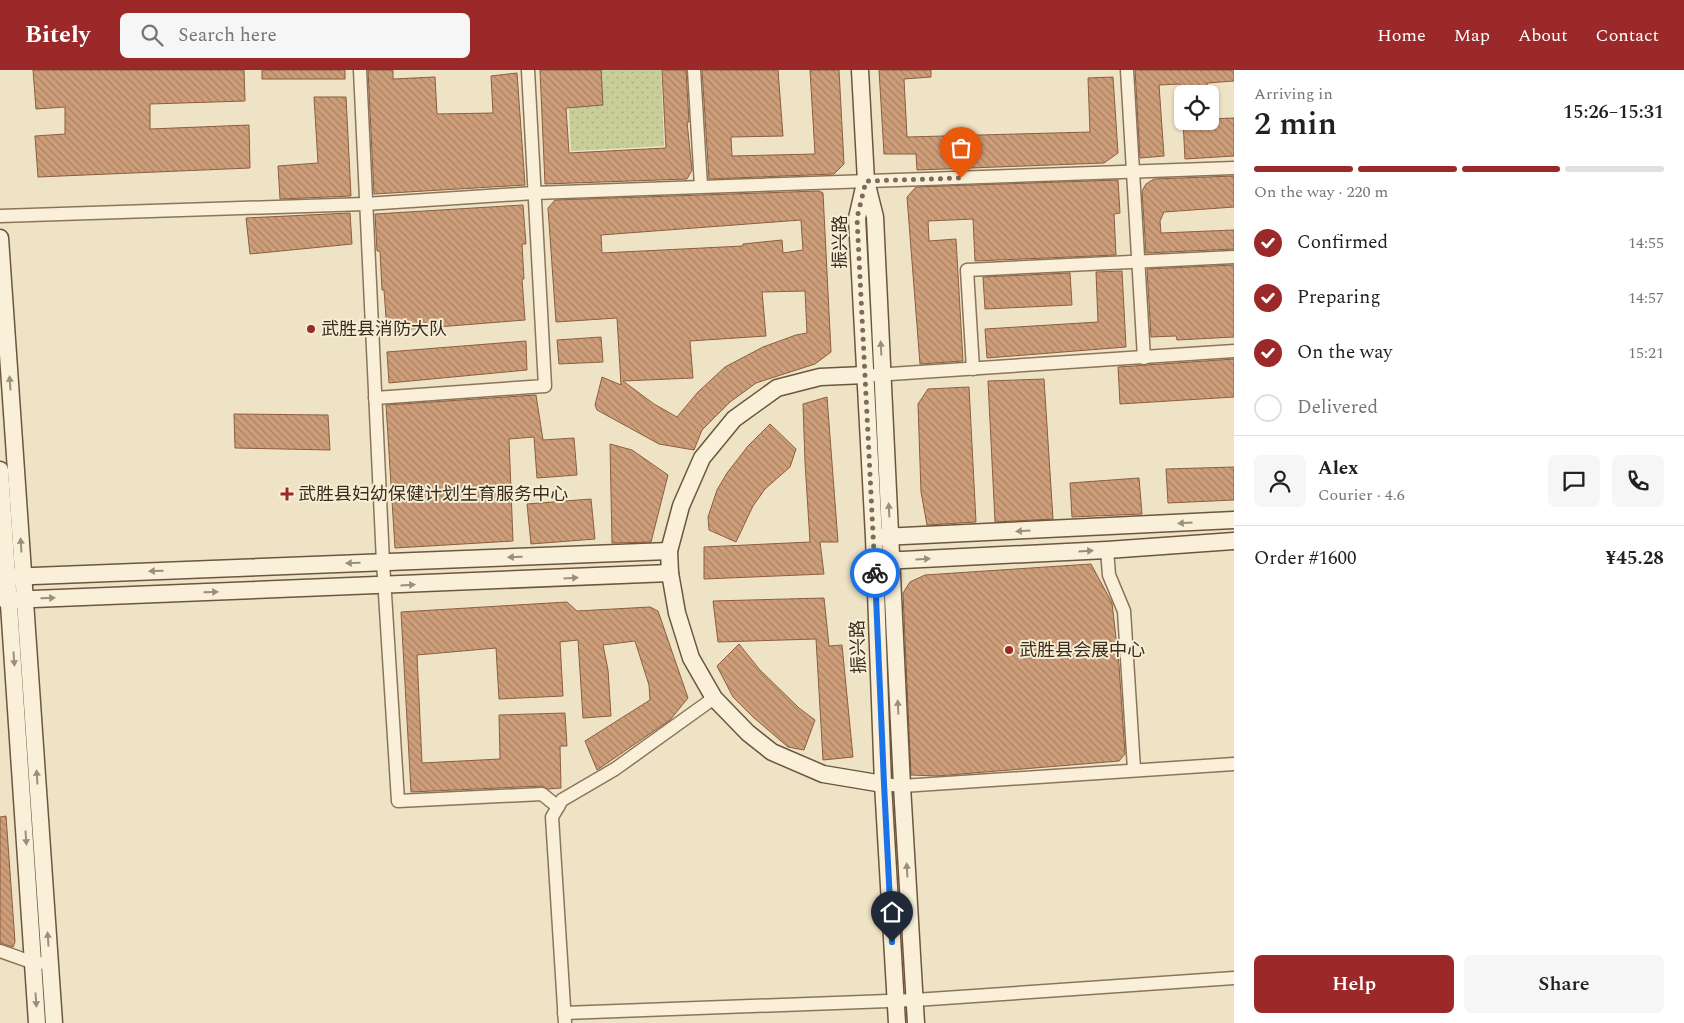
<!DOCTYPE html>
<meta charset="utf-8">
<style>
:root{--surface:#fff;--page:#f6f6f6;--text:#202124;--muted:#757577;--line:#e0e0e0;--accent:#9b2929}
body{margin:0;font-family:Spectral,"Noto Sans SC",serif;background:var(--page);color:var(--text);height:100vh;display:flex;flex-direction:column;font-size:19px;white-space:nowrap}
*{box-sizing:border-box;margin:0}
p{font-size:16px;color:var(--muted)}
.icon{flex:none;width:28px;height:28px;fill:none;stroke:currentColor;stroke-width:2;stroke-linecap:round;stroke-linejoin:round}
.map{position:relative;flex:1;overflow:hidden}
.sheet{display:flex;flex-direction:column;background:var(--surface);width:450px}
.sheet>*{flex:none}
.buttons{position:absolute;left:1174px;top:15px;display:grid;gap:10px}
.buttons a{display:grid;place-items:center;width:45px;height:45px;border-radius:8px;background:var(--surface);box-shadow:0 1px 4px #0004;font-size:25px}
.pin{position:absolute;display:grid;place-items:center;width:42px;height:42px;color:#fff;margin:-51px -21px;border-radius:50% 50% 50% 0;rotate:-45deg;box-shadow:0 0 5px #0007}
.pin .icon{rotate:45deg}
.courier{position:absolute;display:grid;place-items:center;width:50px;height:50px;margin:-25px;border:4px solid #1a73e8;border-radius:50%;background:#fff;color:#222;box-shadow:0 1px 6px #0007}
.head em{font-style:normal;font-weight:600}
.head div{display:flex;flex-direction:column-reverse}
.head{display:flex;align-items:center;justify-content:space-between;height:85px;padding:0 20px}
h1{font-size:32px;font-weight:600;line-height:38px}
.bar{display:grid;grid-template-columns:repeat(4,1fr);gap:8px 5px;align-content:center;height:60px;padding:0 20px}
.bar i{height:6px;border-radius:4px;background:var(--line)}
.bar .active{background:var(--accent)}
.bar p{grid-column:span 4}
.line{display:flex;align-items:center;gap:12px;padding:0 20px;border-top:1px solid var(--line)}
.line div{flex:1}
.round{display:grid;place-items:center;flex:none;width:52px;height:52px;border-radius:8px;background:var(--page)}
ol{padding:0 20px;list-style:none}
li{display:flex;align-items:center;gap:15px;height:55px}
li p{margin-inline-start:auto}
li .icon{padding:5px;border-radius:50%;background:var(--accent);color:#fff;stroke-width:4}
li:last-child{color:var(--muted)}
li i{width:28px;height:28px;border:2px solid var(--line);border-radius:50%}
.button{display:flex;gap:10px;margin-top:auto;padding:10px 20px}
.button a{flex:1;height:58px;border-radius:8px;background:var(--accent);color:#fff;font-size:20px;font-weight:600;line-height:58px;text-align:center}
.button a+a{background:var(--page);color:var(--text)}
header{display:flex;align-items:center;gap:30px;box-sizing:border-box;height:70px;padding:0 25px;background:var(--accent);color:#fff}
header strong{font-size:24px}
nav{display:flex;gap:28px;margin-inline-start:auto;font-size:18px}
.search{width:350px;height:45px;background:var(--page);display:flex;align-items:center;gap:12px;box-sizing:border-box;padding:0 18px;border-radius:8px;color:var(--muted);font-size:19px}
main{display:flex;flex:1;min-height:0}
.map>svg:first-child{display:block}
</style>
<header>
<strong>Bitely</strong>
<div class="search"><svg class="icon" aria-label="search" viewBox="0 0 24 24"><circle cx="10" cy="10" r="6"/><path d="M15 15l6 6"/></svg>Search here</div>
<nav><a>Home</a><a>Map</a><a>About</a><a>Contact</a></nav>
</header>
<main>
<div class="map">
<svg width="1234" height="953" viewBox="0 0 1234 953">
<defs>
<pattern id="grass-dots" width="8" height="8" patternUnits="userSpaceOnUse" patternTransform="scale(1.25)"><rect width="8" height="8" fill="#c7ce98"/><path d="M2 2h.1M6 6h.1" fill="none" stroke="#acb183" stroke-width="1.8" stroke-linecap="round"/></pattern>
<pattern id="building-back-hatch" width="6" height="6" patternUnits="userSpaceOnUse" patternTransform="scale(1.25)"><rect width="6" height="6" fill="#ce9e7a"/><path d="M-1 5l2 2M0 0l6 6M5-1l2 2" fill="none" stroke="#a88163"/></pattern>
</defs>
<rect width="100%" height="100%" fill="#efe3c5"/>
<polygon fill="url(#grass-dots)" points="567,0 661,0 664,76 571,81"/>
<g fill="url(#building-back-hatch)" stroke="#8b5e40" fill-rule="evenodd">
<polygon points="33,0 244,0 245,31 150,34 150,59 249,55 250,98 38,107 35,66 65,64 65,37 36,39"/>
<rect x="262" y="0" width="83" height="9"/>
<polygon points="368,0 393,0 393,9 435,7 437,44 493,43 491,6 517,3 525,115 374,124"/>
<polygon points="540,0 601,0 603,35 566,38 569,83 666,78 662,0 686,0 689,52 687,52 692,100 687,109 545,114"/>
<polygon points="702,0 778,0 783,66 731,67 732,86 815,84 810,0 839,0 844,94 834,104 709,109"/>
<polygon points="879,0 931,0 931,7 904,9 907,67 1090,62 1088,8 1113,7 1118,83 1104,93 917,100 916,84 884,84"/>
<polygon points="1135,0 1234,0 1234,11 1207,13 1208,24 1181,24 1180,14 1159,15 1164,86 1140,88"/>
<polygon points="314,27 346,27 351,126 280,129 278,96 318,93"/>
<polygon points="1234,48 1234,86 1185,89 1183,51 1210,51 1210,49"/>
<polygon points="1234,106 1234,137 1164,142 1160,151 1161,163 1234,160 1234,179 1146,183 1142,121 1146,114 1154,109"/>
<polygon points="1118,110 1120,143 1114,144 1116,185 975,191 973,149 928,151 929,171 956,169 963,291 920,294 907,127 916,117"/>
<path d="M 819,121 L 823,123 L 831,282 L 815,294 L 756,313 L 730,332 L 702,360 L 694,380 L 659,374 L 597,340 L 595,335 L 602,307 L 621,315 L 617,248 L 556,252 L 548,138 L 555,130 ZM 801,150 L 803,180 L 783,183 L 782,170 L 743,174 L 743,176 L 602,183 L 601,165 ZM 805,221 L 807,263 L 796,265 L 763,277 L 725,297 L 698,322 L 677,347 L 654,334 L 623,311 L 693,308 L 690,271 L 766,266 L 762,222 Z"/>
<polygon points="523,135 526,174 522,174 524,209 522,209 525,250 387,261 384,220 382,220 380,181 377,181 375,144"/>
<polygon points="350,143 352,174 250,184 246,148"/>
<polygon points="1234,195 1234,267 1177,270 1176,266 1151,267 1147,199"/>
<polygon points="1122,201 1126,277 987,288 985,259 1098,252 1096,202"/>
<polygon points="1070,203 1072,235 985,239 983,207"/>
<polygon points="601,267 603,292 559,294 557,270"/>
<polygon points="526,271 527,300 389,313 387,282"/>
<polygon points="1234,289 1234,327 1120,334 1118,297"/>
<polygon points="1044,309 1053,449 995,452 988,311"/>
<polygon points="969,317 976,452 927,455 921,422 918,334 928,319"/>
<polygon points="536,325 543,370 574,368 577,405 537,408 534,367 509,369 513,471 395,478 386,335"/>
<polygon points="827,327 838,472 820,472 824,504 704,509 704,477 810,472 805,392 803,334"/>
<polygon points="234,344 328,345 330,380 235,378"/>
<polygon points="770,354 796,379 790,397 765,419 753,436 736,472 709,460 708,447 717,420 727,403 748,376"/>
<polygon points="610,374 632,380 668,405 651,472 612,473"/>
<polygon points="1234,397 1234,430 1168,433 1166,399"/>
<polygon points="1139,408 1142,444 1072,447 1070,413"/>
<polygon points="591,429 595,469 531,474 527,434"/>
<polygon points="1091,494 1112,533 1119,595 1125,684 1119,691 937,706 911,705 903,523 910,512 925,505"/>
<polygon points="824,528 829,576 842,575 853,687 823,690 816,569 718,572 713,531"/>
<polygon points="567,532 577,541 650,537 658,541 688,628 670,650 597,700 585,671 650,630 649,615 635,571 603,575 608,600 611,646 583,648 578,570 560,572 563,626 499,629 496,578 417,585 422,693 500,689 499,645 565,643 567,676 560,676 561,718 548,719 542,716 411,722 401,542"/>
<polygon points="739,574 760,600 799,638 815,650 804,680 788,677 753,647 733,627 717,596"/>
<polygon points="6,746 15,872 13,877 0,873 0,747"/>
</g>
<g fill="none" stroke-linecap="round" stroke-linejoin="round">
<g stroke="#8b755a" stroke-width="15">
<g id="street">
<polyline points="360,0 383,492 398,731 542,724 558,737"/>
<polyline points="694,0 701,116"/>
<polyline points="1127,0 1144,288"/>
<polyline points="0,146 365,134 534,123 1234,98"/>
<polyline points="973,299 967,200 1234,187"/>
<polyline points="875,305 1234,281"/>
<polyline points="375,328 545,316 528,0"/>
<polyline points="1107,480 1109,505 1124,541 1134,699"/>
<polyline points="883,714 902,716 1234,694"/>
<polyline points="0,881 34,893 40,893"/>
<polyline points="564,943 915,930 1234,908"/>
<polyline points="565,953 552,747 562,730 615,699 714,628"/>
</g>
</g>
<g stroke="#6d563e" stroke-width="19">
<g id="secondary">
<polyline points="860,0 866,111 875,147 902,716 916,953"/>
<polyline points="865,113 857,148 874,467 883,714 897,953"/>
<polyline points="0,168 54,953"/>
<polyline points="865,305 820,307 777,318 734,349 702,388 681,436 669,481 670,503 677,543 691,588 714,628 748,663 772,682 823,704 883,714"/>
<polyline points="0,400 37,953"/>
<polyline points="882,467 1234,450"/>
<polyline points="882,491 1107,480 1234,471"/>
<polyline points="0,506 8,507 669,481"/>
<polyline points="0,528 9,530 670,503"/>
</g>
</g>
<use href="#street" stroke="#faf0d9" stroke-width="12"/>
<use href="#secondary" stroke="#faf0d9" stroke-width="16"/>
</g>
<defs><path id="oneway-solid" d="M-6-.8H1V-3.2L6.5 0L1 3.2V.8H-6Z" transform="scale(1.25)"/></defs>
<g fill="#9a8e7c">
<use href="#oneway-solid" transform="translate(881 278) rotate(-93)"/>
<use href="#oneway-solid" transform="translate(10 313) rotate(-94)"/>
<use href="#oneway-solid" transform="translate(889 440) rotate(-93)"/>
<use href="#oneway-solid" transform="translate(1185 453) rotate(177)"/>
<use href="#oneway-solid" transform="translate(1023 461) rotate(177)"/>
<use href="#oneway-solid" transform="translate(21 475) rotate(-94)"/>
<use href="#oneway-solid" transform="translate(1086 481) rotate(-3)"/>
<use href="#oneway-solid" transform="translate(515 487) rotate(178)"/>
<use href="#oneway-solid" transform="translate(923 489) rotate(-3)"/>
<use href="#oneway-solid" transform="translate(353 493) rotate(178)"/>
<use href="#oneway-solid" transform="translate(156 501) rotate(178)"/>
<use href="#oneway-solid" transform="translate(571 508) rotate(-3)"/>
<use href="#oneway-solid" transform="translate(408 515) rotate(-3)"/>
<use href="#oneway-solid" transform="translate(211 522) rotate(-2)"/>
<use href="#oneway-solid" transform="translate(48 528) rotate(-2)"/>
<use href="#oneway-solid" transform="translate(14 589) rotate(86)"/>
<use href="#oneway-solid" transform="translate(898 637) rotate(-93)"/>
<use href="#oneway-solid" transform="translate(37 707) rotate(-94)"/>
<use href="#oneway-solid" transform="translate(26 768) rotate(86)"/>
<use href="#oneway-solid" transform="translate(907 800) rotate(-93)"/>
<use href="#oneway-solid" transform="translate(48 869) rotate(-94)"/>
<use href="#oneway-solid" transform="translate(36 930) rotate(86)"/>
</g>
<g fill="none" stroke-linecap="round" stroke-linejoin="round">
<polyline stroke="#7a6c59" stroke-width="5" stroke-dasharray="0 9" points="875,503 857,148 866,111 961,108"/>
<polyline stroke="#1a73e8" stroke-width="6" points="875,503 884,714 892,872"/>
</g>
<g fill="#9b2929" stroke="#f6edd5" stroke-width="2">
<circle cx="311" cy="259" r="5"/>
<path d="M284.5 416.5h5v5h5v5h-5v5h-5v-5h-5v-5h5z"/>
<circle cx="1009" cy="580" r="5"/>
</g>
<g text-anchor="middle" stroke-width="4" stroke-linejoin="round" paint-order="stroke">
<g font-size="18" fill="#3b2c1f" stroke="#f6edd5">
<text transform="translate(840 172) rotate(-90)" y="6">振兴路</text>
<text transform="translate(858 577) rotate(-92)" y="6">振兴路</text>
</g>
<g font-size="18" fill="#3b2c1f" stroke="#f6edd5" text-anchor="start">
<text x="321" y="265">武胜县消防大队</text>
<text x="298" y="430">武胜县妇幼保健计划生育服务中心</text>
<text x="1019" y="586">武胜县会展中心</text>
</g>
</g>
</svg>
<div class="buttons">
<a><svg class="icon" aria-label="locate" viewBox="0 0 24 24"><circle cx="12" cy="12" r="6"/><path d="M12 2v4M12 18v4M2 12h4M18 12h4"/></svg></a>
</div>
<div class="pin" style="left:961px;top:108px;background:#ea580c"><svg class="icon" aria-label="bag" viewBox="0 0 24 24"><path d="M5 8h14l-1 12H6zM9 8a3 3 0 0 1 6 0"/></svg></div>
<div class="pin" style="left:892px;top:872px;background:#1f2937"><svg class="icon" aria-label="home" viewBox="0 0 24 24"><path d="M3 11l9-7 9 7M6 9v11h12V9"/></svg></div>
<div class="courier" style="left:875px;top:503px"><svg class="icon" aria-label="bike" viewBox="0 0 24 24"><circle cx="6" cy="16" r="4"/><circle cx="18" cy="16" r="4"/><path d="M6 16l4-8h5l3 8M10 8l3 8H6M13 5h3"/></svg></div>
</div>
<section class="sheet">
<div class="head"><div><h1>2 min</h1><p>Arriving in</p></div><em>15:26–15:31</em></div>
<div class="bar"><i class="active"></i><i class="active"></i><i class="active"></i><i></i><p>On the way · 220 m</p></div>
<ol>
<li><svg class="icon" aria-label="check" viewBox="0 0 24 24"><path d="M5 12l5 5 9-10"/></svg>Confirmed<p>14:55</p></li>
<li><svg class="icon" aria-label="check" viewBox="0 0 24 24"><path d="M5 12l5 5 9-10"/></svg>Preparing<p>14:57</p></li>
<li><svg class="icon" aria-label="check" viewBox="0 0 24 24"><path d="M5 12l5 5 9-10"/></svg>On the way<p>15:21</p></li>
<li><i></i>Delivered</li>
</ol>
<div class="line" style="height:90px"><a class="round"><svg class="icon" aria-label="person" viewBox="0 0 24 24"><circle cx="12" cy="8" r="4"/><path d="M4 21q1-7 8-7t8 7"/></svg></a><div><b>Alex</b><p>Courier · 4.6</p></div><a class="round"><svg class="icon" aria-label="chat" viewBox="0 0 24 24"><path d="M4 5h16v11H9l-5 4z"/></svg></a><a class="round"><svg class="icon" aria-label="phone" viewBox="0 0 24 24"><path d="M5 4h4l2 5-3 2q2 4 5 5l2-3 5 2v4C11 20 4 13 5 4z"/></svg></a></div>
<div class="line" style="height:65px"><div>Order #1600</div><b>¥45.28</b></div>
<div class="button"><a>Help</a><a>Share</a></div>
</section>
</main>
